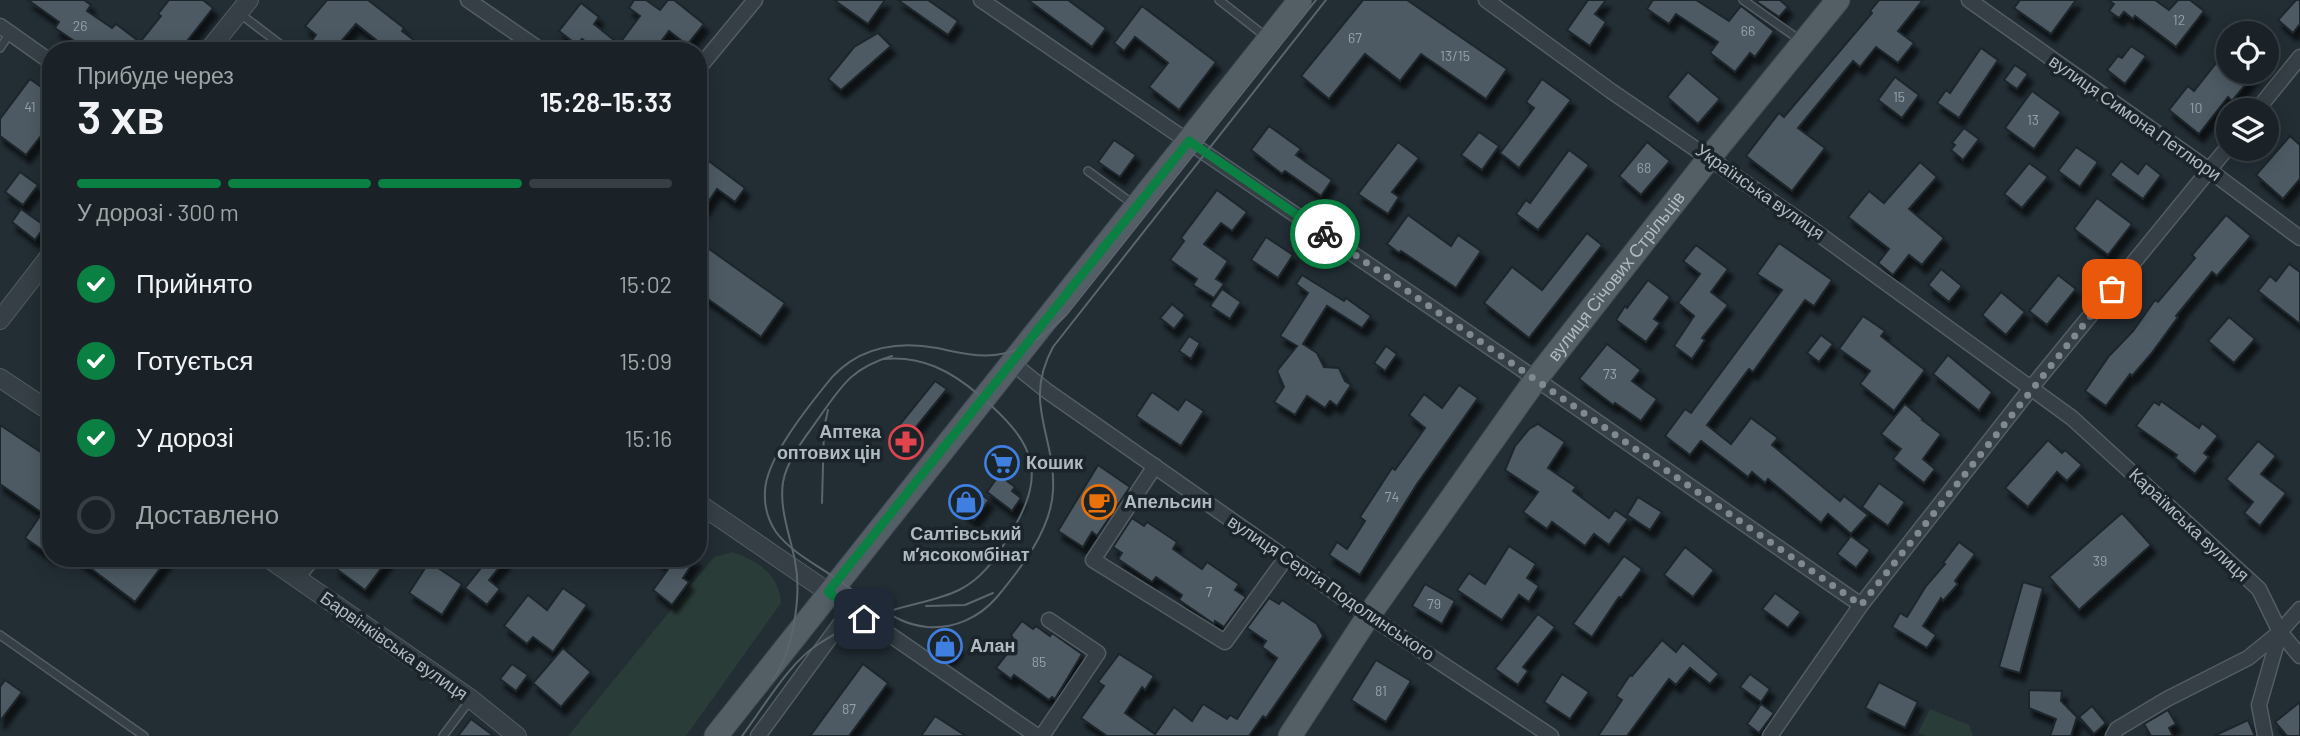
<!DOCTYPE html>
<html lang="uk">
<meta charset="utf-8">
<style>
:root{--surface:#1a2227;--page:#272f33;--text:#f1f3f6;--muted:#9fa4a7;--line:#383f44;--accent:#0b8043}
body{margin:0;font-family:Barlow,sans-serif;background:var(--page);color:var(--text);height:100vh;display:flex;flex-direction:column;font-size:26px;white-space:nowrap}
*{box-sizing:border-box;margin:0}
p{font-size:23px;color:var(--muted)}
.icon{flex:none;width:38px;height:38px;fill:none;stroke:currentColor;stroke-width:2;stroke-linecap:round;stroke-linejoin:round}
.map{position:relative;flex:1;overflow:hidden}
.details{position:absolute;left:42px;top:42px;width:665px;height:525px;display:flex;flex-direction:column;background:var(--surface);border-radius:28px;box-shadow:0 4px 18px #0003,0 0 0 2px var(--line)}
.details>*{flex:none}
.controls{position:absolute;left:2216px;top:21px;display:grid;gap:14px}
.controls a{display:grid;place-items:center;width:63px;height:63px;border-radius:50%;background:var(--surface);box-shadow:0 4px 18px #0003,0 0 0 2px var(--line);font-size:35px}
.pin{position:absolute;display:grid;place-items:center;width:60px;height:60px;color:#fff;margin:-30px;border-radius:14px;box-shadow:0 4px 10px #0006}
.courier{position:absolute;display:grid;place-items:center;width:70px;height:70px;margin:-35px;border:5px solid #0b8043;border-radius:50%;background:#fff;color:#222;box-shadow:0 2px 9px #0007}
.headline em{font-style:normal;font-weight:600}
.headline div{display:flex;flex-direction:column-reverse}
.headline{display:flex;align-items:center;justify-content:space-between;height:119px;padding:0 35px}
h1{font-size:46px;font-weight:600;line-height:52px}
.bar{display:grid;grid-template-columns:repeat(4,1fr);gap:10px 7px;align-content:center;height:84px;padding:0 35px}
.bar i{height:9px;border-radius:5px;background:var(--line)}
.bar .selected{background:var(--accent)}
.bar p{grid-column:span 4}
ol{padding:0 35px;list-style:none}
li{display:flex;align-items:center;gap:21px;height:77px}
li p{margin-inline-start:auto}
li .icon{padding:7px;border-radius:50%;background:var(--accent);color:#fff;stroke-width:4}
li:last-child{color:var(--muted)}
li i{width:38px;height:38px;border:4px solid var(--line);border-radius:50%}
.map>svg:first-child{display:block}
</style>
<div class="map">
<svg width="2300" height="736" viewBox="0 0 2300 736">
<defs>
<filter id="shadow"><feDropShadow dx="4.5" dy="8" stdDeviation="2" flood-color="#0009"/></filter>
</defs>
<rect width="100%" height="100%" fill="#222d34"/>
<g fill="#2a3c38">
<path d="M 733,552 C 759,562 779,574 781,603 L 686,736 L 568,736 L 714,557 Z"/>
<polygon points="1930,709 1969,725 1973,736 1926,736 1918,733"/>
</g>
<g fill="#4d5a63" stroke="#1d262c" stroke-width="2" filter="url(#shadow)">
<polygon points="28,0 84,0 91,5 87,11 112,28 116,24 140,42 161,16 158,14 169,0 203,0 213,8 180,50 89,51 55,28 59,22"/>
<polygon points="327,0 368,0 404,28 402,31 428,51 390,51 356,24 333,51 320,51 310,43 316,35 305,26"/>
<polygon points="634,0 646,0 660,10 668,0 674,0 704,24 687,45 669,31 654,51 597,51 582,39 577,45 559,31 581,3 599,17 594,24 619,44 640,16 629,8"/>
<polygon points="834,0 885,0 868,24"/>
<polygon points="898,0 928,0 958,21 948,35"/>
<polygon points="1028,0 1068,0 1106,28 1092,47"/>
<polygon points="1363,0 1407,0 1507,69 1486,99 1421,54 1400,81 1365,54 1329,99 1301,76"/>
<polygon points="1588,0 1606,0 1595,14 1606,22 1590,46 1567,30"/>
<polygon points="1653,0 1696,0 1729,21 1741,6 1774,31 1755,57 1750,53 1735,72 1710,53 1718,42 1676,14 1669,24 1647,9"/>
<polygon points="1758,0 1780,0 1788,7 1779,17 1757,2"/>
<polygon points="1879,0 1923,0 1898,31 1914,43 1898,63 1876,47 1860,67 1853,61 1798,128 1825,148 1792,191 1746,156 1779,113 1784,117 1872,13 1870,11"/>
<polygon points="2020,0 2076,0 2051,34 2014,8"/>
<polygon points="2108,0 2155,0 2169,10 2178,0 2190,0 2204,11 2176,47 2135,16 2133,19 2124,12 2119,18 2109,11 2114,4"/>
<polygon points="2296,0 2300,0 2300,24 2293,33 2278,20"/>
<polygon points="1142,6 1216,62 1179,110 1149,87 1168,63 1135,37 1124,51 1114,43"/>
<polygon points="878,33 891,46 841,90 828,79 854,47"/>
<polygon points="2131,46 2146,56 2125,84 2107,70 2118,56 2122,58"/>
<polygon points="1981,48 1998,60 1959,118 1937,103 1946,90 1950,93"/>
<polygon points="2228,48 2228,72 2256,72 2232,101 2228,97 2199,134 2169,110 2188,86 2194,91"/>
<polygon points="2015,65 2028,74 2017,89 2004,80"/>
<polygon points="1688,72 1720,99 1698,124 1667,97"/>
<polygon points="1895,77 1919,95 1902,118 1878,100"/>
<polygon points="30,79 51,94 51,123 26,155 0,136 0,119"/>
<polygon points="1542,79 1571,100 1519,168 1500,153 1534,108 1526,102"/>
<polygon points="2032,91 2061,112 2034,149 2005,128"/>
<polygon points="1269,126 1301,149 1296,155 1332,180 1321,196 1285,171 1282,174 1251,150"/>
<polygon points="1964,128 1979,139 1963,160 1951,150 1955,145 1952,143"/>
<polygon points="1479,132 1499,146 1482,170 1461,155"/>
<polygon points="2290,136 2300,145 2300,179 2283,199 2256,175"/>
<polygon points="1114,140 1136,155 1120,177 1098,162"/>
<polygon points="1398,142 1419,158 1392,192 1399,197 1388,214 1358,194"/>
<polygon points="1647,142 1670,161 1641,195 1619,176"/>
<polygon points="2076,147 2098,162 2080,187 2058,171"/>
<polygon points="1569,150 1589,165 1538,230 1516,214 1526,200 1530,203"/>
<polygon points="706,159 745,188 735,202 717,189 698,217 698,169"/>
<polygon points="2121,161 2138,174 2146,163 2161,175 2143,199 2110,175"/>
<polygon points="1920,162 1937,177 1909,209 1944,238 1922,265 1909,255 1893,275 1878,263 1889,249 1848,217 1869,191 1884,203"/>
<polygon points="2029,163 2048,177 2022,208 2004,194"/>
<polygon points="20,172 38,185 23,205 5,192"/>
<polygon points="1217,190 1247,212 1232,231 1221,223 1204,244 1228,261 1216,279 1224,284 1214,298 1193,285 1197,279 1170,260 1184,241 1181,238"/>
<polygon points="2097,198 2132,224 2108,255 2074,229"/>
<polygon points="21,209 45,226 35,240 12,222"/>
<polygon points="1408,215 1451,246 1458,235 1481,251 1456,288 1401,251 1399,253 1387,244"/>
<polygon points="2226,215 2251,236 2217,276 2212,272 2176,316 2178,317 2151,354 2132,376 2130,374 2106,406 2085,391 2109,356 2133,331 2155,300 2158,302 2195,258 2192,255"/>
<polygon points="1587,233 1602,245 1529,338 1484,303 1512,267 1542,290"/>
<polygon points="1266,237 1293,255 1278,278 1251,260"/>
<polygon points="698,241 785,303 761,337 698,292"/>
<polygon points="1779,243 1832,280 1814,306 1805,300 1753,372 1749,369 1707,425 1731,444 1751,418 1778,438 1772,445 1840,501 1844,496 1868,515 1851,534 1828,514 1821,523 1768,479 1765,483 1752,472 1748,477 1701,441 1690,455 1665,436 1685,409 1691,413 1782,290 1757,274"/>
<polygon points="1696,245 1728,269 1711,292 1728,305 1702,338 1705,340 1692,359 1674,346 1694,316 1678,303 1700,274 1683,261"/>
<polygon points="2289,264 2300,272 2300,324 2258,291 2270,276 2276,281"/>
<polygon points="1941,269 1962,286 1949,302 1928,285"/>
<polygon points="1302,275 1344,301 1346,298 1371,316 1362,328 1327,306 1303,344 1317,353 1324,367 1339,368 1345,381 1351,385 1337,406 1330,401 1325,408 1307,396 1295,415 1274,402 1284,387 1277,371 1297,346 1280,336 1308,293 1296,284"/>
<polygon points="2058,275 2076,289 2047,325 2029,311"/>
<polygon points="1648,280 1670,297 1654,319 1660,323 1646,342 1616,320 1625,306 1627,308"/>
<polygon points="1222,289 1241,302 1230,319 1210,306"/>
<polygon points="2001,292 2025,312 2006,335 1982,315"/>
<polygon points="1172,304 1185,315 1174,329 1160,318"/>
<polygon points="1863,316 1885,331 1881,336 1925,370 1894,411 1860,384 1870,371 1839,349"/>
<polygon points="2229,317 2255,339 2234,363 2208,341"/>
<polygon points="1821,335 1833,344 1819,362 1807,353"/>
<polygon points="1189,336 1200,343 1191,359 1179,351"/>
<polygon points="1607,344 1641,370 1632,381 1657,399 1641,421 1615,403 1613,405 1579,379"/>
<polygon points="1386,346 1397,354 1385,371 1374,363"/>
<polygon points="1948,355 1992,392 1979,411 1933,374"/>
<polygon points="935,381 947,389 908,437 897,428"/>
<polygon points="1459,385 1478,398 1417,484 1360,575 1329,555 1337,542 1347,549 1365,521 1360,517 1392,468 1395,470 1425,428 1409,415 1424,394 1442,408"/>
<polygon points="1152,392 1178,410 1186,399 1204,411 1181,446 1136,416"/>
<polygon points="2161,401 2199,428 2202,423 2218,436 2204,453 2209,457 2195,474 2175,458 2177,455 2136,426 2154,402 2159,405"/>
<polygon points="1905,404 1923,419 1922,420 1941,434 1923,459 1935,469 1924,483 1893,459 1901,449 1881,434"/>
<polygon points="1538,424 1565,442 1548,468 1576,487 1573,491 1609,518 1615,510 1628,519 1609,545 1594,534 1585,546 1552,522 1547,529 1523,512 1538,492 1505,470 1515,446 1529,429"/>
<polygon points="0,425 51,459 51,556 25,538 42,513 0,484"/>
<polygon points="2048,440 2062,453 2065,450 2082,465 2067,481 2057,472 2028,507 2005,488"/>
<polygon points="2258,441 2276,456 2261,474 2286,493 2260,526 2244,513 2253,502 2226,479"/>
<polygon points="1098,465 1130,487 1097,536 1092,532 1083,547 1058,531"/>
<polygon points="999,475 1015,487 1012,491 1021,498 1012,511 987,492"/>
<polygon points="1879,483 1905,502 1888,526 1862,507"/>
<polygon points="978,492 989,500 974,520 963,512"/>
<polygon points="1638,497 1662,512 1650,530 1627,515"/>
<polygon points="2122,513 2151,545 2079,610 2049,577"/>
<polygon points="1132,518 1144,526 1147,522 1177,542 1173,549 1202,569 1207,562 1239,584 1235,590 1246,597 1224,627 1215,621 1214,624 1179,600 1182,595 1156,577 1152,582 1118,559 1122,553 1113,547"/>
<polygon points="1851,536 1870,550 1856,568 1837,554"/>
<polygon points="1959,542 1975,554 1955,581 1958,584 1943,601 1941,598 1923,626 1936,635 1927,648 1892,627 1900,613 1907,617 1926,586 1945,564 1943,563"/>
<polygon points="1509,546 1536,564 1527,578 1539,586 1529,602 1519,595 1502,620 1457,590 1469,573 1485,584"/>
<polygon points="1685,547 1714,570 1693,597 1664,575"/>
<polygon points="1624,556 1642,569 1621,598 1619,597 1592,637 1573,624"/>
<polygon points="77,558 168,558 135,602"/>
<polygon points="343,558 389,558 365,590 335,568"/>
<polygon points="489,558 507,558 489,580 500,589 487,605 465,588"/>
<polygon points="655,558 696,558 683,578 689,582 672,605 653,590 669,568"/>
<polygon points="429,562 462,584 442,615 409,593"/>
<polygon points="2023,582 2043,588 2020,673 1999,667"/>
<polygon points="1425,584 1455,601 1442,624 1412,606"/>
<polygon points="563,588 587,605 553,652 533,637 527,644 504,626 528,595 547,610"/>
<polygon points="1775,593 1801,612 1788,628 1762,609"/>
<polygon points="1269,598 1279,604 1282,600 1317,624 1323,636 1266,718 1263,716 1249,736 1107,736 1081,718 1104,686 1098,682 1119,654 1154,676 1145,690 1142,687 1125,713 1155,734 1174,707 1192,721 1203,704 1227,719 1230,715 1237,719 1277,658 1262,647 1266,641 1247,628"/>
<polygon points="1538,614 1555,627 1523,667 1528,671 1518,685 1495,669"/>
<polygon points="1022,621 1033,629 1036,626 1050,636 1052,633 1082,654 1055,699 1052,697 1049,700 1014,675 1011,679 996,668 1006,655 1002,653 1013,638 1011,635"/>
<polygon points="947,638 959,646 952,656 942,658 940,649"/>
<polygon points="1662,640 1676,652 1683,643 1719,674 1710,684 1690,668 1676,685 1669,679 1627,736 1598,736 1622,700 1616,696 1630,675 1632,676"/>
<polygon points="563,648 591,672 561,707 533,683"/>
<polygon points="1376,660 1411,681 1386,722 1351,700"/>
<polygon points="512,664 528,675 516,691 500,679"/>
<polygon points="863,664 888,683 849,736 810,736"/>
<polygon points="1562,674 1589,692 1570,719 1544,702"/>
<polygon points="1750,674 1770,689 1761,702 1740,687"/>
<polygon points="5,680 22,692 0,721 0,687"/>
<polygon points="1879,682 1918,702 1905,728 1865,708"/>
<polygon points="2029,690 2062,691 2061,701 2077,717 2071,736 2050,736 2056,719 2029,708"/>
<polygon points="2300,702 2300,736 2287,736 2275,722"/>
<polygon points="1761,704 1774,713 1759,733 1747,724"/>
<polygon points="2092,706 2106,723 2094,734 2079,717"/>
<polygon points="2168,710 2176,724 2169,728 2173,736 2151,736 2144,724"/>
<polygon points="935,716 966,736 921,736"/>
<polygon points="471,719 494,736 458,736"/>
<polygon points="2248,720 2255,736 2214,736"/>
</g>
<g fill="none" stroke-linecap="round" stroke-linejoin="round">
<g stroke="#535d63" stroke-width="10">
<g id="service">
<polyline points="1219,0 1265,36"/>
<polyline points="1743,0 1800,40"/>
<polyline points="239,13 289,51"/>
<polyline points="0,48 10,33"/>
<polyline points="1088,171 1133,204"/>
<polyline points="0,635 144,736"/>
<polyline points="443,736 470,700"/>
</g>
</g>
<g stroke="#535d63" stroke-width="17">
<g id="minor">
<polyline points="468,0 542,51"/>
<polyline points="981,0 1514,364 1861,605"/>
<polyline points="1486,0 1611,91 1805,224 2072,418 2259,589 2280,632 2259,705 2265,736"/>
<polyline points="1969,0 2209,170 2300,238"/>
<polyline points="0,26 51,62"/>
<polyline points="698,69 755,0"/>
<polyline points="2257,110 2300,57"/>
<polyline points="1011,362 1047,391 1353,605 1551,736"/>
<polyline points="1155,466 1093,560 1225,642 1286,558"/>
<polyline points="297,578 313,558"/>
<polyline points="828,592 1037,736"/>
<polyline points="2280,632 2300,656"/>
<polyline points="758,736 851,609"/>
<polyline points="1042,736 1098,653 1049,620"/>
<polyline points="1770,736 1861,605 2031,388 2228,147"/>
<polyline points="2113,736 2117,729 2167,699 2248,658 2280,632 2300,609"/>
</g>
</g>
<g stroke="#535d63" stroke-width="20">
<g id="tertiary">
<polyline points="208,51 249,0"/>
<polyline points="0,320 51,254"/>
<polyline points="0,378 51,412"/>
<polyline points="698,503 828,592"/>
<polyline points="268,558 471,699 517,736"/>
</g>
</g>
<g stroke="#3f484f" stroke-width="25">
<g id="primary">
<polyline points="716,736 1300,0"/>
<path id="s1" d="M 1290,736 L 1369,615 L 1536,379 L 1710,157 L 1838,0"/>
</g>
</g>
<use href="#service" stroke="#353f45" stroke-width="7"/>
<use href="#minor" stroke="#353f45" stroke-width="14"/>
<use href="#tertiary" stroke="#353f45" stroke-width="18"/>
<use href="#primary" stroke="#535e65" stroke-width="23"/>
<g stroke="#59666e" stroke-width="2">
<path d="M 1316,0 L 1067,314 C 1047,335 1024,352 995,355 C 975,357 956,352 937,348 C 892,340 852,349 824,387 C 804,412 766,460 765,491 C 764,506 768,520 776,532 C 790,551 815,564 834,577 C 856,592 877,609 901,620 C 909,624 918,626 927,627 C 954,629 979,618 997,597 C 1021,568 1051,530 1053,491 C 1056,435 1022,404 1053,347 L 1326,0"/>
<polyline points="822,503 824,428 828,410"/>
<polyline points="926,606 965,605 993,593"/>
<path d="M 772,681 C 793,652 802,596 795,561 C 790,535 779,509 783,482 C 788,456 809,433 823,412 C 844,382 855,367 892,356"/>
<path d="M 742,736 C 764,707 789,662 820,643 C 843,628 867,617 893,610 C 915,603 939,600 959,590 C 981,579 994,561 1006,541 C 1049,474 1037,444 979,395 C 951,371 921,355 883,359"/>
</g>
</g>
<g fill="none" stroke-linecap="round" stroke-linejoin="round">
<polyline stroke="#7e8990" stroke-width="7" stroke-dasharray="0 12.6" points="1325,234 1861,605 2112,289"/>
<polyline stroke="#0b8043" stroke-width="9" points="864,619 828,592 1189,141 1325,234"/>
</g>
<defs>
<g id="pharmacy-ring" transform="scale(1.75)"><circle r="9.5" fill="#1b2429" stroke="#e0444e" stroke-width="1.5"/><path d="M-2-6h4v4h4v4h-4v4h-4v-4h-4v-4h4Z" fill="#e0444e"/></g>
<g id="supermarket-ring" transform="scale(1.75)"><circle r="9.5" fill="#1b2429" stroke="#3f7fe0" stroke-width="1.5"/><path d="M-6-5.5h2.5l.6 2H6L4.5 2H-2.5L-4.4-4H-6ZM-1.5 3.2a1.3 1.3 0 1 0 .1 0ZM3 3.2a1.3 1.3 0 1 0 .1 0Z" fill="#3f7fe0"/></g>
<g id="shop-ring" transform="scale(1.75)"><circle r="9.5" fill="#1b2429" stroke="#3f7fe0" stroke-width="1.5"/><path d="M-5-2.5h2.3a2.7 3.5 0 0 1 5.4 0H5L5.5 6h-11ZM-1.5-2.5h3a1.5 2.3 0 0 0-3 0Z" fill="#3f7fe0"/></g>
<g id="cafe-ring" transform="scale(1.75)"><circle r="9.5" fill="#1b2429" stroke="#e8710a" stroke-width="1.5"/><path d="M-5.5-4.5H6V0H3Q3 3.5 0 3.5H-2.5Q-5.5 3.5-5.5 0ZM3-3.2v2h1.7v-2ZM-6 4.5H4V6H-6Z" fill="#e8710a"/></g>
</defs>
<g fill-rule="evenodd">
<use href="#pharmacy-ring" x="906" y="442"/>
<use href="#supermarket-ring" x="1002" y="463"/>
<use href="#shop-ring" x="966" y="502"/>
<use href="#cafe-ring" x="1099" y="502"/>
<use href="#shop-ring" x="945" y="646"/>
</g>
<g text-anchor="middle" stroke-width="7" stroke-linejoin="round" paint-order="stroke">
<g font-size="14" fill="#96a2aa">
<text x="2179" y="25">12</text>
<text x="80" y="31">26</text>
<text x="1748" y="36">66</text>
<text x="1355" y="43">67</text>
<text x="1455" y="61">13/15</text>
<text x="1899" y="102">15</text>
<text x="30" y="112">41</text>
<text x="2196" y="113">10</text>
<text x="2033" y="125">13</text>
<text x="1644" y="173">68</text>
<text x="1610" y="379">73</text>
<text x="1392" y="502">74</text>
<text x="2100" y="566">39</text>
<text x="1209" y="597">7</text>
<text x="1434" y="609">79</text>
<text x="1039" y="667">85</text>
<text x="1381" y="696">81</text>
<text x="849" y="714">87</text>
</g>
<g font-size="18" fill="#afbac2" stroke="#1b2429">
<text transform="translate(2135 118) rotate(35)" y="6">вулиця Симона Петлюри</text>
<text transform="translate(1760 192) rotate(35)" y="6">Українська вулиця</text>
<text dy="6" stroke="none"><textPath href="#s1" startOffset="564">вулиця Січових Стрільців</textPath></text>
<text transform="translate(2189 525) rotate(43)" y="6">Караїмська вулиця</text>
<text transform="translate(1331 588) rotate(34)" y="6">вулиця Сергія Подолинського</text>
<text transform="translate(394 646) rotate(35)" y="6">Барвінківська вулиця</text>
</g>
<g font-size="18" font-weight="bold" fill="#afbac2" stroke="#1b2429" text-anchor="start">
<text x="881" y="438" text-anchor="end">Аптека<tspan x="881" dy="21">оптових цін</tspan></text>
<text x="1026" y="469">Кошик</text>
<text x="1124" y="508">Апельсин</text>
<text x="966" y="540" text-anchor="middle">Салтівський<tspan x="966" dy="21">мʼясокомбінат</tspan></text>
<text x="970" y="652">Алан</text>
</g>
</g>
</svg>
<div class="controls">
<a><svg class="icon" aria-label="locate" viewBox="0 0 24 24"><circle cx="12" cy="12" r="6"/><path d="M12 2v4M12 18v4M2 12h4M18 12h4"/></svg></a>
<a><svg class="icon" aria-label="layers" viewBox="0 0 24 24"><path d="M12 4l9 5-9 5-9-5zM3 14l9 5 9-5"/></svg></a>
</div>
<div class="pin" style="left:2112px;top:289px;background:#ea580c"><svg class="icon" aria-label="bag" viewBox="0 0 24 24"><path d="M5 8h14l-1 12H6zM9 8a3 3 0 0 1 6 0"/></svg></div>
<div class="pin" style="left:864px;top:619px;background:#1f2937"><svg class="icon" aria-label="home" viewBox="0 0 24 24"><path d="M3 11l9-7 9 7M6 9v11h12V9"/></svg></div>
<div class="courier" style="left:1325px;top:234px"><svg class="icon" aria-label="bike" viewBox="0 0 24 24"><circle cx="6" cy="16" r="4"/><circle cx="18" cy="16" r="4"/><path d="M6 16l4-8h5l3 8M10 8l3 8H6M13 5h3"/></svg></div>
<section class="details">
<div class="headline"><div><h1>3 хв</h1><p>Прибуде через</p></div><em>15:28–15:33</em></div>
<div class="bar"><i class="selected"></i><i class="selected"></i><i class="selected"></i><i></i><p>У дорозі · 300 m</p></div>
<ol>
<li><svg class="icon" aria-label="check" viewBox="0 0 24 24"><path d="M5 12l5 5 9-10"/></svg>Прийнято<p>15:02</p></li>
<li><svg class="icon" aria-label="check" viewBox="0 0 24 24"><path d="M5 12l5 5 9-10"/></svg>Готується<p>15:09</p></li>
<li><svg class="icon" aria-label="check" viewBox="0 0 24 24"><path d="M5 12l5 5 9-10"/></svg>У дорозі<p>15:16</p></li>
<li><i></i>Доставлено</li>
</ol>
</section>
</div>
